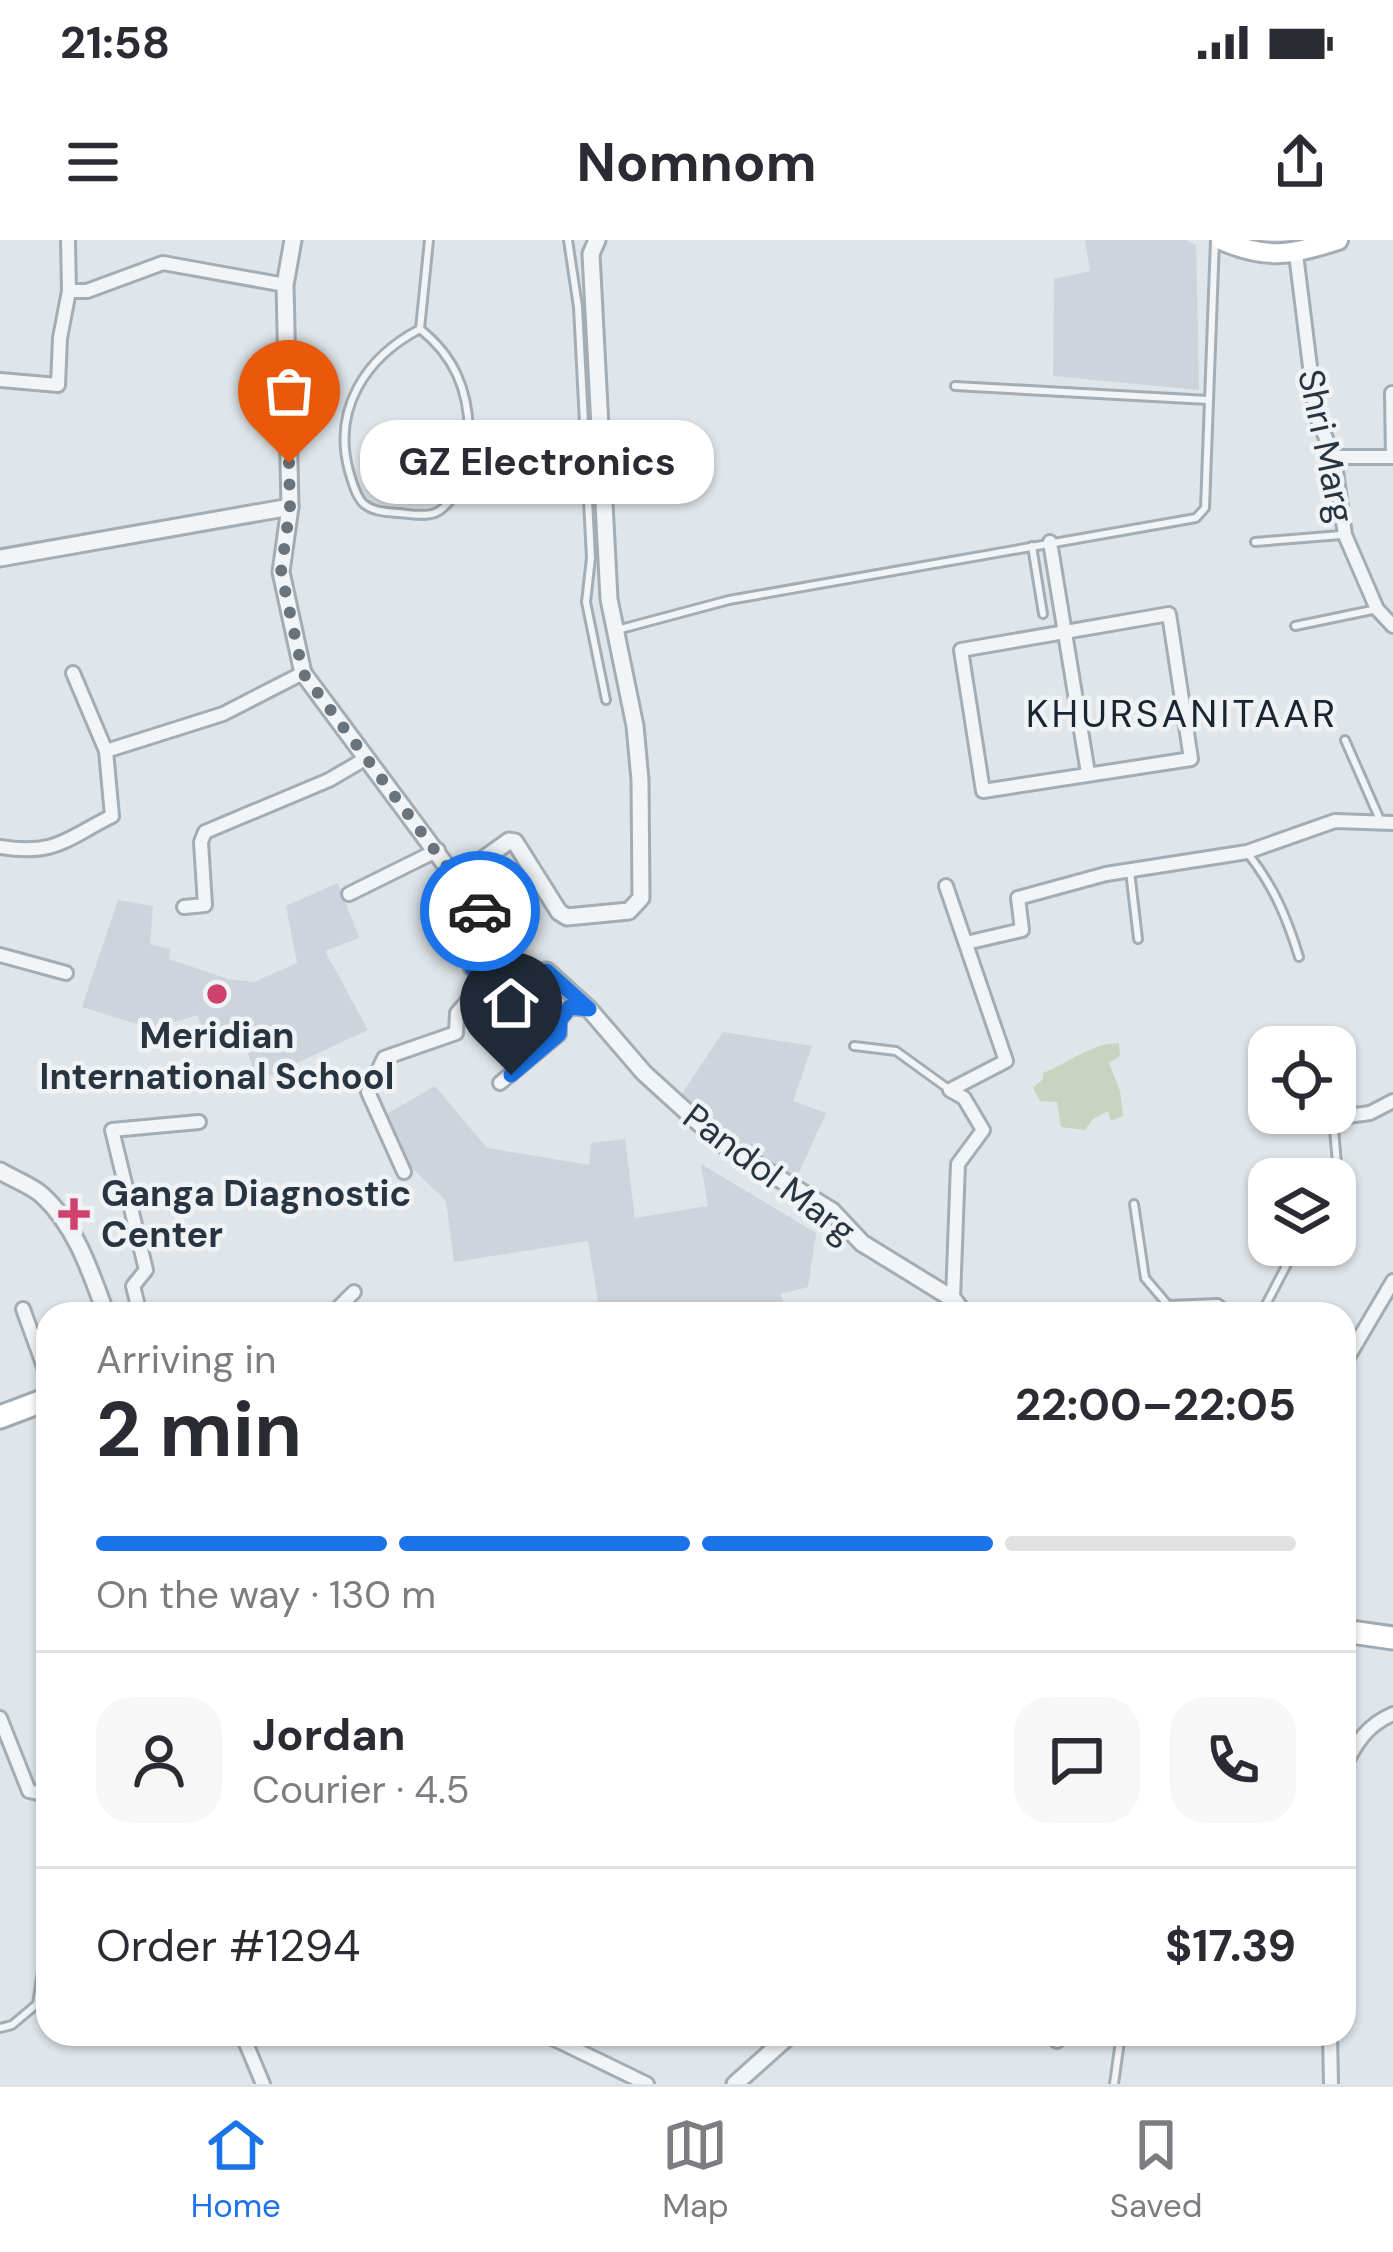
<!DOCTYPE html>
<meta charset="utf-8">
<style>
:root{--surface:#fff;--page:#f7f7f7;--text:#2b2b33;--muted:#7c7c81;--line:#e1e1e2;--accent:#1a73e8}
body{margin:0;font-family:"DM Sans",sans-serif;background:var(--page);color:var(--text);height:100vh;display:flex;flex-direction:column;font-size:45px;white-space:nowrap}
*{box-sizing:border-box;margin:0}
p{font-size:39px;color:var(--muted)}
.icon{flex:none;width:66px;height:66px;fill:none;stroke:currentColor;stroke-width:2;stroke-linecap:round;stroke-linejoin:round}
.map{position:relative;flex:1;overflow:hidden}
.drawer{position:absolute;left:36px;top:1062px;width:1320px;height:744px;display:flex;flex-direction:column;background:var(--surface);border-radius:36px;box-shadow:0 3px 9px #0004}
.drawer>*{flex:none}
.fabs{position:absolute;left:1248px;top:786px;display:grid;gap:24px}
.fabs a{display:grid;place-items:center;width:108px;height:108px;border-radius:24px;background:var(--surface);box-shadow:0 3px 9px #0004;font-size:60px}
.pin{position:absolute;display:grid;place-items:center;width:102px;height:102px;color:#fff;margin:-123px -51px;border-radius:50% 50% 50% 0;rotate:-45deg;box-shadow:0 0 12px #0007}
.pin .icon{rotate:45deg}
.courier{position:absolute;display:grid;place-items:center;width:120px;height:120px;margin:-60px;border:9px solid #1a73e8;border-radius:50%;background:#fff;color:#222;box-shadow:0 3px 15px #0007}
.bubble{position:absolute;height:84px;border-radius:36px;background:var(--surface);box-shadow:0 3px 9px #0004;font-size:39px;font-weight:700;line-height:84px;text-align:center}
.head em{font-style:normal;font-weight:700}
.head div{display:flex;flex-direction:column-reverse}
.head{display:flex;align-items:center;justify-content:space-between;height:204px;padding:0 60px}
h1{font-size:78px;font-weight:700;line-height:90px}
.bar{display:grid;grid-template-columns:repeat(4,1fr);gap:18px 12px;align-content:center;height:144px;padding:0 60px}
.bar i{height:15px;border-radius:9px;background:var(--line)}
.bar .active{background:var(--accent)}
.bar p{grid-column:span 4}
.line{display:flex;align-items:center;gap:30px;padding:0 60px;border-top:3px solid var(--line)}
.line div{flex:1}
.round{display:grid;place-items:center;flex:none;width:126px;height:126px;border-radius:36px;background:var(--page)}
.status{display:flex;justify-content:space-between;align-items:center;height:84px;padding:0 60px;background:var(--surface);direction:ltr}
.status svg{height:33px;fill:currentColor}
header{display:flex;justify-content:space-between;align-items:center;height:156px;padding:0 60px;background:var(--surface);font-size:54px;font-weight:700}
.menu{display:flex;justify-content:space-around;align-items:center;height:168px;border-top:3px solid var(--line);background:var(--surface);font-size:33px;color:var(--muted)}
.menu a{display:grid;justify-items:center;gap:6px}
.menu .active{color:var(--accent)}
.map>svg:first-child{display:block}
</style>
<div class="status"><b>21:58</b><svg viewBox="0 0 49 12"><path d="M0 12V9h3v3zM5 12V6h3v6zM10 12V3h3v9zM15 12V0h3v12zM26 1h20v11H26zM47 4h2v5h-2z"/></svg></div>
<header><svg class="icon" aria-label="menu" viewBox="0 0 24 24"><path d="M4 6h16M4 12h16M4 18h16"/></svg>Nomnom<svg class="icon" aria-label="share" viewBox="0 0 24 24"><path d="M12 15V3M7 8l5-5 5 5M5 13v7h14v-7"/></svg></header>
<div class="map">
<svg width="1393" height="1844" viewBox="0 0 1393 1844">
<rect width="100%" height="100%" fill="#dfe5e9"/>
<g fill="#cdd4db">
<polygon points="1085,0 1186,0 1196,5 1199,150 1053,136 1054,39 1090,31"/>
<polygon points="338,643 359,698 325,711 368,790 258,841 241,795 207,801 197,775 153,789 82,767 118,660 153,666 150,704 170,709 169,719 228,739 254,742 297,723 286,666"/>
<polygon points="723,792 812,806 793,861 826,873 795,941 727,898 681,855"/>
<polygon points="435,846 487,908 589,925 591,903 625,899 635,978 708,966 701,924 816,993 808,1047 781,1054 786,1074 600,1074 588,1001 454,1022 446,961 401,917 387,874"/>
</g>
<path fill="#c8d3c0" d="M 1119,803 L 1120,816 L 1109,823 L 1120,851 L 1123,876 L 1111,881 L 1108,871 L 1093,879 L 1085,890 L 1061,887 L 1057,862 L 1040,861 L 1033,848 L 1043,839 L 1043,833 C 1069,823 1089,804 1119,803 Z"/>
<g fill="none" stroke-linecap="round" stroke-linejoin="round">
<g stroke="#a4adb3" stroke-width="12">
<g id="service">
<polyline points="568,0 578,67 591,318 586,362 606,460"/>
<path d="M 420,89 C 366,117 332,169 349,231 C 352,241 356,257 364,264 C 374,272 386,272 399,273 C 409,274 425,277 435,273 C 459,263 470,216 469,192 C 468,149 454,116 420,89 L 429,0"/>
<polyline points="955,146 1208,160"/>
<polyline points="1255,302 1341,295"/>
<polyline points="1032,306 1043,374"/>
<polyline points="1295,386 1377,369"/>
<polyline points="617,390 729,360 1196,278 1205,268 1215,0"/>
<polyline points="1345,500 1381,582"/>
<path d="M 1249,615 C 1274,647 1287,678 1299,717"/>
<polyline points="1130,631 1138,699"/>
<polyline points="854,806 896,811 950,850"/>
<polyline points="1333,878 1338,935 1335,940"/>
<polyline points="1134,964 1145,1038 1168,1065 1218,1063 1233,1074"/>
<polyline points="1261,1074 1297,1005"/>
<polyline points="46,1433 48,1438"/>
<polyline points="0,1788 12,1785 37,1764 48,1693"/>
<polyline points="1114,1844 1121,1794"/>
</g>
</g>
<g stroke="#a4adb3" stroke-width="18">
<g id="minor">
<polyline points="1296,14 1316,175 1334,217 1345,295 1377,369 1393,386"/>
<polyline points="69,51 87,51 163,23 285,45"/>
<polyline points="0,140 58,145 60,98 69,51 68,0"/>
<polyline points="1334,217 1393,217 1392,153"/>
<polyline points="1050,302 1088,533"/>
<polygon points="1169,374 1191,519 983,551 961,410"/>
<polyline points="73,433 106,511 223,474 303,433"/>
<path d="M 0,607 C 55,616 66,599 112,576 L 106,511"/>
<polyline points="946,646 1006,821 950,850 964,858 983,890 958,924 953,1059"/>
<polyline points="349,654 438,610"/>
<polyline points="184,667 205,665 201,602 205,592 329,540 365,519"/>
<polyline points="966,703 1022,690 1018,658 1106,634 1247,612 1335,581 1393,583"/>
<polyline points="0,715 66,733"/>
<polyline points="500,843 559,794 559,780 570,767 588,769"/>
<polyline points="1330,873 1333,878 1370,873 1393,861"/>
<polyline points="404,932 368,852 384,818 456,793 457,773 487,739"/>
<polyline points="23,1069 48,1138"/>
<polyline points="140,1074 133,1046 146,1030 112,890 199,882"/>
<polyline points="332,1074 354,1052"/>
<polyline points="1344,1137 1347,1119 1393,1041"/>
<polyline points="0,1478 29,1551 38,1553 48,1549"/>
<path d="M 1344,1527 C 1356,1503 1367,1485 1393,1474"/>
<polyline points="242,1794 263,1844"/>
<polyline points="544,1794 647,1844"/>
<polyline points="1330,1794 1331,1844"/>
<polyline points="1057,1801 1057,1794"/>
</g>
</g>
<g stroke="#a4adb3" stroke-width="21">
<g id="tertiary">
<polyline points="293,0 285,45 290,267 281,332 303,433 479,670 483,685 467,707 472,727 487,739 547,731 589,769 644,833 721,903 832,971 862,1003 953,1059 964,1074"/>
<polyline points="0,318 290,267"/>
<polyline points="457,638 509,601 515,602 559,672 567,677 629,671 641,658 640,540 635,486 609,359 591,14 597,0"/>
<path d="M 0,931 C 13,939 31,945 42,955 C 76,986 91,1033 106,1074"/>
<polyline points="735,1844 791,1794"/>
</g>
</g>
<g stroke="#a4adb3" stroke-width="24">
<path id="secondary" d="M 1221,0 C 1267,20 1292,15 1338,0"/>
</g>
<g stroke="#9eabb5" stroke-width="27">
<g id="primary">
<polyline points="0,1177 48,1159"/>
<polyline points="1344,1391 1393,1398"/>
</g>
</g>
<use href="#service" stroke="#f2f5f7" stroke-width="6"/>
<use href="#minor" stroke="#f2f5f7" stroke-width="12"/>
<use href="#tertiary" stroke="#f2f5f7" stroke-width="15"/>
<use href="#secondary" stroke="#fff" stroke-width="18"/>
<use href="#primary" stroke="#fff" stroke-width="21"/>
</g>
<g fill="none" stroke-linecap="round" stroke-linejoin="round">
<polyline stroke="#68737b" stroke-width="12" stroke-dasharray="0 21.6" points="289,223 290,267 281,332 303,433 480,671"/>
<polyline stroke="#1a73e8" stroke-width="15" points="480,671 482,685 467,707 472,728 488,740 547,731 589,769 570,767 560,780 559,794 511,835"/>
</g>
<g fill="#d0426e" stroke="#eff3f6" stroke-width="4.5">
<circle cx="217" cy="754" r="12"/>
<path d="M68 956h12v12h12v12h-12v12h-12v-12h-12v-12h12z"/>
</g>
<g text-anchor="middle" stroke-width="9" stroke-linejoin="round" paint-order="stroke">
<g font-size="36" fill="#283540" stroke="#eff3f6">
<text transform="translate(1327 206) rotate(78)" y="13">Shri Marg</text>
<text transform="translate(770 933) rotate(37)" y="13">Pandol Marg</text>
</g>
<g font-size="36" font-weight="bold" fill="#283540" stroke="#eff3f6">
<text x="217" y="808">Meridian<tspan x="217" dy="41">International School</tspan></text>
<text x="101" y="966" text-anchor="start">Ganga Diagnostic<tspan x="101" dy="41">Center</tspan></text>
</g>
<g font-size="39" letter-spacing="3" fill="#1a2531" stroke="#eff3f6">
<text x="1182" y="487">KHURSANITAAR</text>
</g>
</g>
</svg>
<div class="fabs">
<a><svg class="icon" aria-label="locate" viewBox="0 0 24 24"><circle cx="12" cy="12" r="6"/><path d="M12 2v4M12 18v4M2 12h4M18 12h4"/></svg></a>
<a><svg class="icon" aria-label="layers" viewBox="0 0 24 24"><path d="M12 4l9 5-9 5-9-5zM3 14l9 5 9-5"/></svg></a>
</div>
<div class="pin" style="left:289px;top:223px;background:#ea580c"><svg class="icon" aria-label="bag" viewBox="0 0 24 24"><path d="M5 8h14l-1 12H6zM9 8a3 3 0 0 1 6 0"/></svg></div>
<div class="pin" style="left:511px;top:835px;background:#1f2937"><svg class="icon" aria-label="home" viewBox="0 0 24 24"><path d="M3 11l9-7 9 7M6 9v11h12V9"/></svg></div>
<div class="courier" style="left:480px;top:671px"><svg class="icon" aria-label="car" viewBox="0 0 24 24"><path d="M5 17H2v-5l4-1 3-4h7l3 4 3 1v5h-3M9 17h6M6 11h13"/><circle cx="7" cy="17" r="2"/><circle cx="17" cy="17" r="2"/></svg></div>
<div class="bubble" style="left:360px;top:180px;width:354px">GZ Electronics</div>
<section class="drawer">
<div class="head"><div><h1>2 min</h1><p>Arriving in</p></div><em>22:00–22:05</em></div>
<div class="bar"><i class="active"></i><i class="active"></i><i class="active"></i><i></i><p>On the way · 130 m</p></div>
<div class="line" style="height:216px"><a class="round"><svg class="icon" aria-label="person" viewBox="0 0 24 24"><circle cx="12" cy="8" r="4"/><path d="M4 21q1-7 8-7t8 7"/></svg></a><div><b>Jordan</b><p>Courier · 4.5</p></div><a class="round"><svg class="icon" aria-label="chat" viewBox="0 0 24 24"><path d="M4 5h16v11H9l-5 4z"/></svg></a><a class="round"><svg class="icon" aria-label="phone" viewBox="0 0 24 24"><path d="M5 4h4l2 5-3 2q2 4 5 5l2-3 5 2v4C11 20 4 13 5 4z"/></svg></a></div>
<div class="line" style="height:156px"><div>Order #1294</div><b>$17.39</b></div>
</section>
</div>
<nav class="menu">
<a class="active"><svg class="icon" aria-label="home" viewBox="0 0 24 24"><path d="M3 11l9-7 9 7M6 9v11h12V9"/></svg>Home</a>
<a><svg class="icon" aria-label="map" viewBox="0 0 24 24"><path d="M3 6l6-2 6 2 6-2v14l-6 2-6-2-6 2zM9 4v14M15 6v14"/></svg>Map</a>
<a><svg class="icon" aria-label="saved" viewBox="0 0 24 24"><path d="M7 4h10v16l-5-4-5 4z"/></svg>Saved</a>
</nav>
